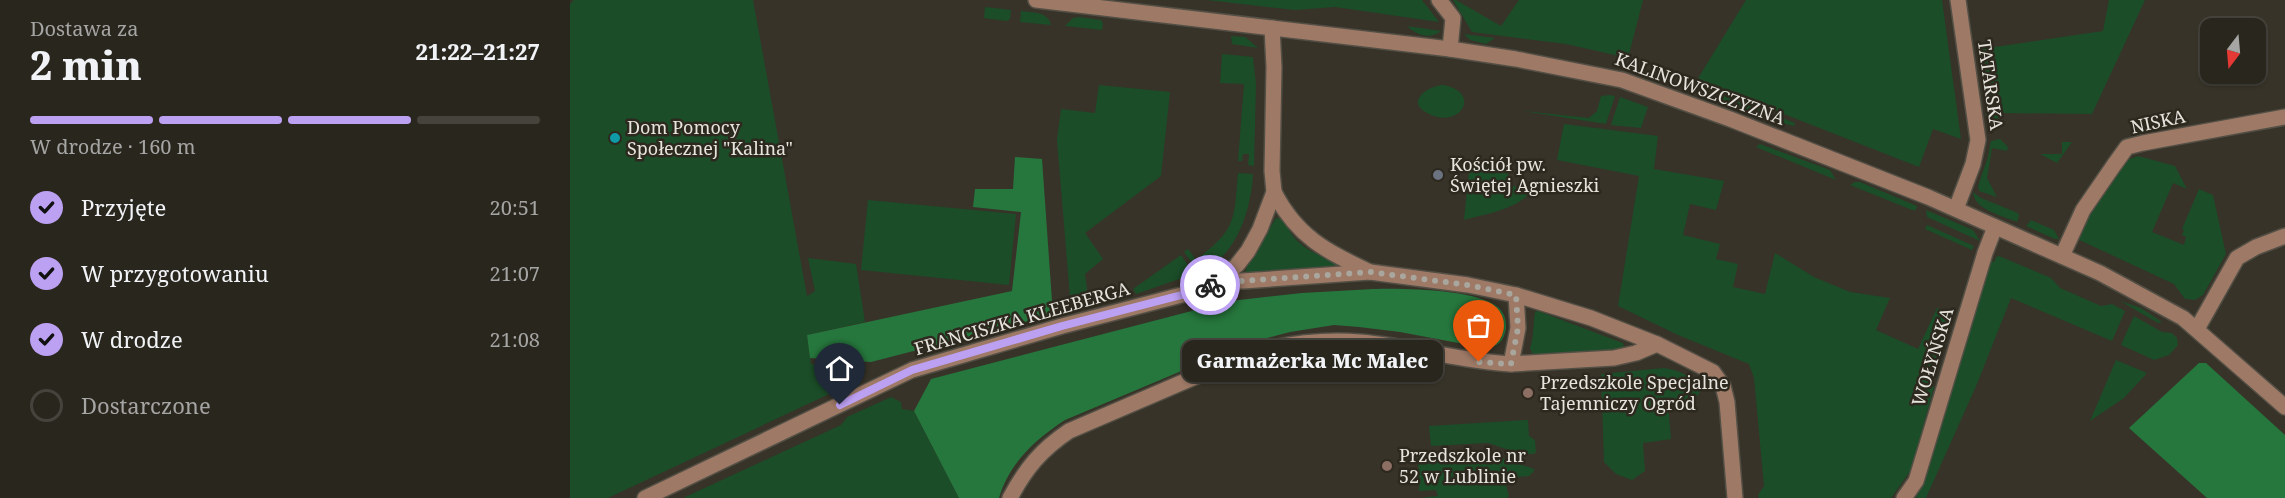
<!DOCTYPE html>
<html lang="pl">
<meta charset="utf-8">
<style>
:root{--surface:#29261e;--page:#35322b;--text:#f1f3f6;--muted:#a5a5a4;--line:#45433c;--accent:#bca0f2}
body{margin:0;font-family:"Noto Serif",serif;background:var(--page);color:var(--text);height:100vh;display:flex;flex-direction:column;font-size:22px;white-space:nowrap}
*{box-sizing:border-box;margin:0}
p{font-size:20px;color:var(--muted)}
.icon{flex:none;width:33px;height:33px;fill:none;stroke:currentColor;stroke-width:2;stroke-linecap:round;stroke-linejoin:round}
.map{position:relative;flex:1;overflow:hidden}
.drawer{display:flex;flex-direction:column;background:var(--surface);width:570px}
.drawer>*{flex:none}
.needle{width:39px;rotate:196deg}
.tools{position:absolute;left:1630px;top:18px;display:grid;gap:12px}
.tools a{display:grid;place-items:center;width:66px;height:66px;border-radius:12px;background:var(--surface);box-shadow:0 2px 4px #0004,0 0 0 2px var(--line);font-size:30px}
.pin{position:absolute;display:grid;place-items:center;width:51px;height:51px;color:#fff;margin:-62px -26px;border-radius:50% 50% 50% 0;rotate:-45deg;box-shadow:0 0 6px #0007}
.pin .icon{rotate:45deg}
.courier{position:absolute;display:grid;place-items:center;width:60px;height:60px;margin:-30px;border:4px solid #bca0f2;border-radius:50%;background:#fff;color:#222;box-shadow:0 2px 8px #0007}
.bubble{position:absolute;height:42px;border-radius:12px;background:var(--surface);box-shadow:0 2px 4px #0004,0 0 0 2px var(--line);font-size:20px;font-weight:800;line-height:42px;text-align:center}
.summary em{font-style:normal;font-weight:800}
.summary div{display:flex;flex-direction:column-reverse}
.summary{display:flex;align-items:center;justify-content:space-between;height:102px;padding:0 30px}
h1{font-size:39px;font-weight:800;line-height:45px}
.bar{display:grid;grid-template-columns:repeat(4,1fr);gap:9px 6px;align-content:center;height:72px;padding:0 30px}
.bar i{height:8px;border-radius:4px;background:var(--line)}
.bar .current{background:var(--accent)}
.bar p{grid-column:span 4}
ol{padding:0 30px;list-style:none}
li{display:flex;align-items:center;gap:18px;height:66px}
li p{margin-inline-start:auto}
li .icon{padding:6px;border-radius:50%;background:var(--accent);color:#111;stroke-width:4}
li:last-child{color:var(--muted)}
li i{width:33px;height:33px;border:3px solid var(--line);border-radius:50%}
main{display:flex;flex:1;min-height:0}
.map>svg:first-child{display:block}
</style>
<main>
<section class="drawer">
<div class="summary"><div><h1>2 min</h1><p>Dostawa za</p></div><em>21:22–21:27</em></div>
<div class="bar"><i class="current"></i><i class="current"></i><i class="current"></i><i></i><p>W drodze · 160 m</p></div>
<ol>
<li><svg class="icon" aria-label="check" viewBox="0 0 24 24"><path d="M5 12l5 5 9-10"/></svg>Przyjęte<p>20:51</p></li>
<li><svg class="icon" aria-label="check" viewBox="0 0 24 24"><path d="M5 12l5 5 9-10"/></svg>W przygotowaniu<p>21:07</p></li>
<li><svg class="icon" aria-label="check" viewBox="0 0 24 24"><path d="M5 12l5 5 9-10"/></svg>W drodze<p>21:08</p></li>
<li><i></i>Dostarczone</li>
</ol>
</section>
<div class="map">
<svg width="1715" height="498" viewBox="0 0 1715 498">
<rect width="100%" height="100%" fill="#373328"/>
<g fill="#1b4d28">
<polygon points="4,0 183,0 237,296 245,291 238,258 286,264 295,322 237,335 241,364 296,369 272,388 38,498 0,498 0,4"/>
<polygon points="637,0 852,0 869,22 765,7 725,10"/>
<polygon points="883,0 886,0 931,26 949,0 1073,0 1058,58 996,44 902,32"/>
<polygon points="1176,0 1372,0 1391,139 1363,129 1349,167 1127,80"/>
<polygon points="1539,0 1575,0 1522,114 1429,113 1428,124 1416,118 1411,49 1533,31"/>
<polygon points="415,7 441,10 440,19 437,21 414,18"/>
<path d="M 451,11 C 463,13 478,11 481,25 L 450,22 Z"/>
<polygon points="509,17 531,20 533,23 532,30 495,26 503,18"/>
<path d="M 837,26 L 871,31 C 860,40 846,35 837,26 Z"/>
<polygon points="894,34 925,38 916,44 900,40"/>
<polygon points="661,36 675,37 688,48 662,44"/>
<polygon points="652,54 683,57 686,84 684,166 678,165 679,154 673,154 672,161 668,161 674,84 650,83"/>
<polygon points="529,85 600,92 591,176 515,233 533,259 515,274 519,304 501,309 487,140 491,109 525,113"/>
<path d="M 873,85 C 913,92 890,131 857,113 C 835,101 858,86 873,85 Z"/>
<polygon points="1124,85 1225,123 1224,126 1194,119 1129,94"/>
<polygon points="1040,95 1045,96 1036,124 953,111 1019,118 1027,111 1031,96"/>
<polygon points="1050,97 1078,107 1071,128 1041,125"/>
<polygon points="994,124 1088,136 1084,169 1154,181 1146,210 1120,204 1113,235 1150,244 1146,259 1168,264 1163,287 1195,294 1205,253 1244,277 1280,292 1320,298 1306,330 1348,349 1367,308 1379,312 1360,381 1364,387 1341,470 1321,498 1189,498 1188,495 1194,486 1184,378 1179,364 1108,335 1048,306 1069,176 987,160"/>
<polygon points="1430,139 1438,147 1437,151 1422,148 1417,178 1427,197 1409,191 1408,186 1418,157 1421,141"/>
<polygon points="1492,142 1502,142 1487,163 1470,154 1492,154"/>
<polygon points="1190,144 1260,170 1266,180 1186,147"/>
<polygon points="1568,156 1605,166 1617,189 1603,183 1582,232 1614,245 1616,237 1612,235 1614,230 1612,229 1629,189 1643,195 1656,254 1633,295 1625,300 1615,299 1604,284 1505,238 1517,214 1552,162"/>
<path d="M 900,161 L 939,163 L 938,185 L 961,190 C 953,208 912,215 894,220 Z"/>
<path d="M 668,173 L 683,174 C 681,211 666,258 629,272 L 614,252 L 618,249 L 626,260 C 666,229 664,222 668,173 Z"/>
<polygon points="1285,182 1290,182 1347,206 1346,210 1342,210 1280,185"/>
<path d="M 1403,192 L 1411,198 L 1448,213 L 1449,216 L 1447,222 C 1433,216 1404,210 1403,192 Z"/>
<polygon points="298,200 446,214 439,285 291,270"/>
<polygon points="1356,210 1403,230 1410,241 1357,217"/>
<path d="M 706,218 L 715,219 C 721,244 743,253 765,262 L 766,266 L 675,273 L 678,264 Z"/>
<polygon points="1461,220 1484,230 1489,239 1485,239 1456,226"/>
<polygon points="1357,225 1404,246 1402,250 1355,229"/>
<polygon points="611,255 624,274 566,294 563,289"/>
<polygon points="1429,256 1481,278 1490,288 1531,306 1542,304 1555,311 1542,341 1441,298 1407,384 1356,498 1346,498 1419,260 1424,262 1426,257"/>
<polygon points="1550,301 1571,308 1592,322 1588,323"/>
<path d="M 968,311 L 1053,343 L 1054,347 L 1052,349 L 968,355 L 962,353 L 960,348 C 964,336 963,324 965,312 Z"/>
<polygon points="1564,316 1592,332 1602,333 1607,338 1608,345 1599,355 1584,360 1551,345"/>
<polygon points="1546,360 1577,373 1554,398 1520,421"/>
<path d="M 1094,368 C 1110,370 1122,377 1134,388 L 1123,400 L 1098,403 L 1101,439 L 1073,443 L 1075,471 L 1062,480 L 1046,474 L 1034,462 L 1031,374 Z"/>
<polygon points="321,397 331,402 332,409 344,411 389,498 113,498 271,425 277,417"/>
<polygon points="958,420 959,436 965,440 966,452 964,454 951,454 918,443 861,446 859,426"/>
<polygon points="914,452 964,469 964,471 959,476 934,478 939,496 937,498 851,498 868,496 866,490 849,491 848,456"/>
</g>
<g fill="#26773d">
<polygon points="445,157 472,159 483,315 301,362 240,358 237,335 442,291 451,212 403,207 405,189 443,189"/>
<path d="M 803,289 C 832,288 905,289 928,307 C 935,313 938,324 935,333 C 932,344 925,347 915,348 L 830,332 L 789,327 L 764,325 L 720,332 L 678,343 L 495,420 C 466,439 439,463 429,498 L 389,498 L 344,411 L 361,379 L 660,301 L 732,293 Z"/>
<polygon points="1629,363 1636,363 1715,435 1715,498 1637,498 1559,428"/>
</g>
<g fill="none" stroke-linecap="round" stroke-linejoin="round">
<g stroke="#534f45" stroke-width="18">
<g id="minor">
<polyline points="466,0 880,49 946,59 1052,80 1160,119 1358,197 1530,273 1613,318 1715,407"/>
<polyline points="869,0 883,18 880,49"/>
<path d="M 704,192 C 727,237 756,251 800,272"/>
<polyline points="1386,209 1403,164 1408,140 1388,0"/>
<polyline points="1492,256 1513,210 1544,165 1557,147 1573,143 1715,117"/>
<polyline points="649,281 673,281 800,272 898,285 946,295 1021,318 1087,344 1143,372 1153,386 1157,402 1165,498"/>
<polyline points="1627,329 1667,258 1686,247 1715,236"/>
<polyline points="941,364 1044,358 1066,353 1087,344"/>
<polyline points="75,498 342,370 492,326 627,291 649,281 667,265 678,251 690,229 704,192 702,171 704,67 702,28"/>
<path d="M 440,498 C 456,468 471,450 499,431 L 676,355 C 713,344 752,339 790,342 C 841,346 890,361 941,364 L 948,328 L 946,295"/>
<polyline points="1334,498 1346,481 1415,253 1425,227"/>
</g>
</g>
<use href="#minor" stroke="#9d7966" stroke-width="15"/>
</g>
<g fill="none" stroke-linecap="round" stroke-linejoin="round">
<polyline stroke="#a9a69e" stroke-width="6" stroke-dasharray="0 10.8" points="640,285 649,281 673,281 800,272 898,285 946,295 948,328 941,364 909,362"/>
<polyline stroke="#bca0f2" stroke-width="8" points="270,405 342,370 492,326 627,291 640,285"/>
</g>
<circle fill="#0f9aa8" stroke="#2d291f" stroke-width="2" cx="45" cy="138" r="6"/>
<circle fill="#6b7280" stroke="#2d291f" stroke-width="2" cx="868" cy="175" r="6"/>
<g fill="#8d6e63" stroke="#2d291f" stroke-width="2">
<circle cx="958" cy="393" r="6"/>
<circle cx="817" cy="466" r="6"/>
</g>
<g text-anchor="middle" stroke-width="5" stroke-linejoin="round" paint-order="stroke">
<g font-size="18" fill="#e6e4dd" stroke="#2d291f">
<text transform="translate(1420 85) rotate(82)" y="6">TATARSKA</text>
<text transform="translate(1130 89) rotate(20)" y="6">KALINOWSZCZYZNA</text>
<text transform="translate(1588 122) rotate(-12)" y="6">NISKA</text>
<text transform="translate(452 319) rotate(-16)" y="6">FRANCISZKA KLEEBERGA</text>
<text transform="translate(1363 357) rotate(-73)" y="6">WOŁYŃSKA</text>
</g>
<g font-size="18" fill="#e6e4dd" stroke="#2d291f" text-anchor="start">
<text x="57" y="134">Dom Pomocy<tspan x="57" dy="21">Społecznej "Kalina"</tspan></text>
<text x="880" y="171">Kościół pw.<tspan x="880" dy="21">Świętej Agnieszki</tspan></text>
<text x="970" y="389">Przedszkole Specjalne<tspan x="970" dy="21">Tajemniczy Ogród</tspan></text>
<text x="829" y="462">Przedszkole nr<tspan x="829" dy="21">52 w Lublinie</tspan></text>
</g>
</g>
</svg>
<div class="tools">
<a><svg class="needle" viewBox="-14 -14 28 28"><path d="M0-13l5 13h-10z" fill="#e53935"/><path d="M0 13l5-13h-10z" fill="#a5a5a4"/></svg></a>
</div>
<div class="pin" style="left:909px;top:362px;background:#ea580c"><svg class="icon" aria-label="bag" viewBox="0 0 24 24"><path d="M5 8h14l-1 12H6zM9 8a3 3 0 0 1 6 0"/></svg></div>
<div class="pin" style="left:270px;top:405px;background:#1f2937"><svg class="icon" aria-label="home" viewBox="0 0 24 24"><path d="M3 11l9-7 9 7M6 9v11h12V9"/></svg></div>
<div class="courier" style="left:640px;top:285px"><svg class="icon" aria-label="bike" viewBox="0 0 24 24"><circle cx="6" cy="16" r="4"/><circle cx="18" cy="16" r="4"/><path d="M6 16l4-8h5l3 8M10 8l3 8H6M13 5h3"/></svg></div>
<div class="bubble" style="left:612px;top:340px;width:261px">Garmażerka Mc Malec</div>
</div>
</main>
